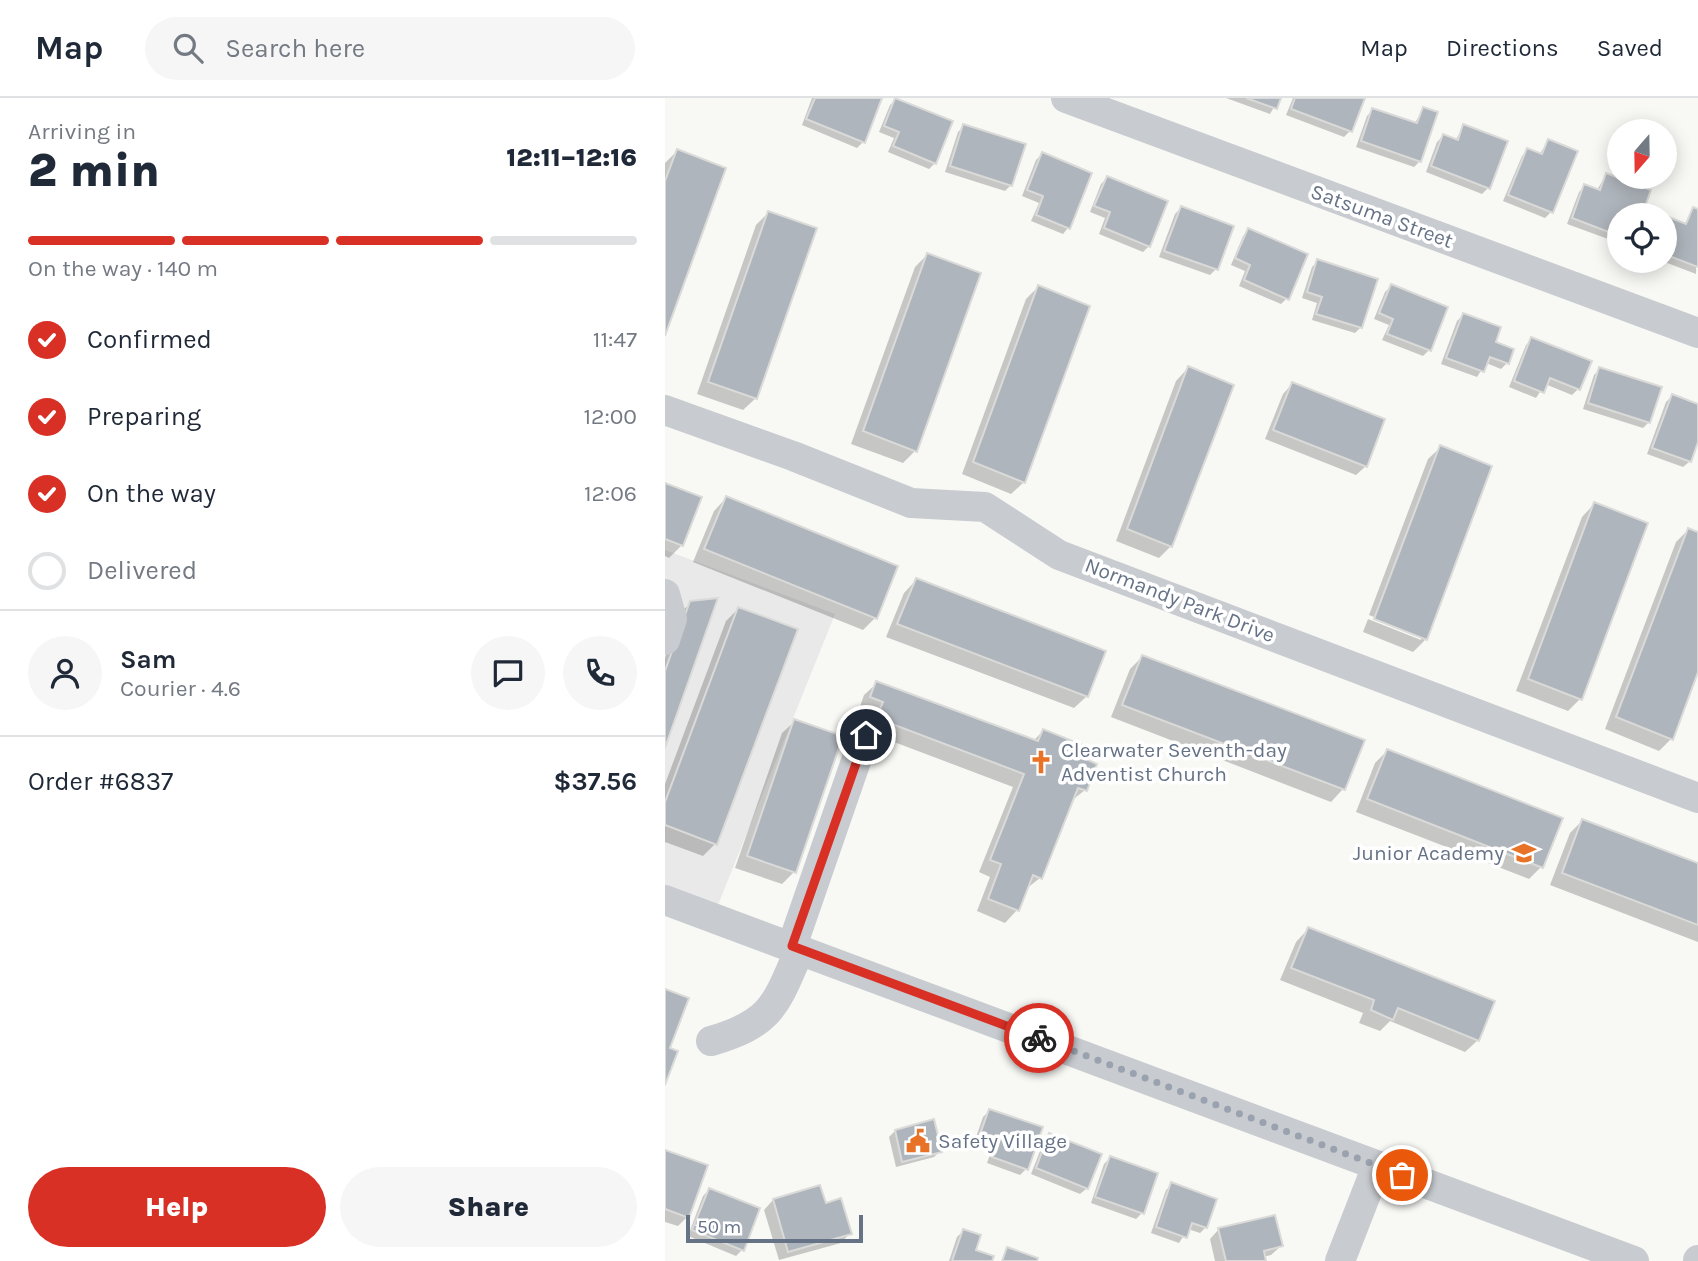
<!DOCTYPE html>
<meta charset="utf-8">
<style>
:root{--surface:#fff;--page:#f6f6f7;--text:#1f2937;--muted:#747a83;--line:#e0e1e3;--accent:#d93025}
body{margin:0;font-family:Karla,sans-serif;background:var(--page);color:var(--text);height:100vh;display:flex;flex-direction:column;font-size:26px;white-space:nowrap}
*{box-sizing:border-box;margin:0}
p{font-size:23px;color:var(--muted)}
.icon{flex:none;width:38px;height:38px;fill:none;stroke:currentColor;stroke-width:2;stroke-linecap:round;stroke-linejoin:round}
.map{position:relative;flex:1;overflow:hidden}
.details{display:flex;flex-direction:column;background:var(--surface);width:665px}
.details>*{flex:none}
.needle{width:46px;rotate:200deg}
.tools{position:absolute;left:942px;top:21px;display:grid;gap:14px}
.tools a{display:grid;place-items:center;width:70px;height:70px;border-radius:50%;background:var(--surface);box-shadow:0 4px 18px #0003;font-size:35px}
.scale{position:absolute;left:21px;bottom:18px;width:177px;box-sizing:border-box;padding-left:7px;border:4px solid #667387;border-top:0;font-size:19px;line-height:24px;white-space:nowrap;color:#667387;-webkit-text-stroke:5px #fff;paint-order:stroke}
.pin{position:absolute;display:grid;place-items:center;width:60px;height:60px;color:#fff;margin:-30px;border:4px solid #fff;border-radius:50%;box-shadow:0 2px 7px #0007}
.courier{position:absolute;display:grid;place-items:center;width:70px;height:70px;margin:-35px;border:5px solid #d93025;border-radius:50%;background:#fff;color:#222;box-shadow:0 2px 9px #0007}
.overview em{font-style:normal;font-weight:800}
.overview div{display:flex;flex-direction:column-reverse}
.overview{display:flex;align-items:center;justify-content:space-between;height:119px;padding:0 28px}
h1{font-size:46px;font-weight:800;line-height:52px}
.bar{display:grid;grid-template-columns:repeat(4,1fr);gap:10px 7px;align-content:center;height:84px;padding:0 28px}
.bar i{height:9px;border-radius:5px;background:var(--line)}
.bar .on{background:var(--accent)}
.bar p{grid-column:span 4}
.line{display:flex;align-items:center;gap:18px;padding:0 28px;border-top:2px solid var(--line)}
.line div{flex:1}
.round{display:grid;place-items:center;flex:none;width:74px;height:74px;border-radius:37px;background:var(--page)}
ol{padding:0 28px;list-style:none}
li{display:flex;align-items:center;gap:21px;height:77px}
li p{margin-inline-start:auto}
li .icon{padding:7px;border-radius:50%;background:var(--accent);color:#fff;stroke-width:4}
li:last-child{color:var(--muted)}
li i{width:38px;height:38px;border:4px solid var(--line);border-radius:50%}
.button{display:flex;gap:14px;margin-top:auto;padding:14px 28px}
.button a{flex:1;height:80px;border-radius:42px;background:var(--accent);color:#fff;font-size:28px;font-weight:800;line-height:80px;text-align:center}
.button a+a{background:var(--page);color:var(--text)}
header{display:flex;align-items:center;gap:42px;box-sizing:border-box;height:98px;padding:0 35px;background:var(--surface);border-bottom:2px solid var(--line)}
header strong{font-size:33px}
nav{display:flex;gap:38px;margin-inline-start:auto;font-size:24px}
.search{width:490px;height:63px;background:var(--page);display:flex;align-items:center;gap:18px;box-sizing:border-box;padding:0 24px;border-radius:38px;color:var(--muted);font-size:26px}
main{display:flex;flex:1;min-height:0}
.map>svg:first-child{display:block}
</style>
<header>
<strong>Map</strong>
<div class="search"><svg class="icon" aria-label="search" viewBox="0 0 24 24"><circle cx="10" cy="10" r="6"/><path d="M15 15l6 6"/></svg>Search here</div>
<nav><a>Map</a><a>Directions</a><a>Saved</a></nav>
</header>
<main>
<section class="details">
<div class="overview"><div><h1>2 min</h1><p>Arriving in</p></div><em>12:11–12:16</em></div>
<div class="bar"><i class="on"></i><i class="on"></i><i class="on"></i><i></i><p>On the way · 140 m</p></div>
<ol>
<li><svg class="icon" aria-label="check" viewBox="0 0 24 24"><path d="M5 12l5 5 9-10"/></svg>Confirmed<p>11:47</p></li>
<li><svg class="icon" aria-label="check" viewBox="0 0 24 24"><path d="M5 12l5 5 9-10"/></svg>Preparing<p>12:00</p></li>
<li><svg class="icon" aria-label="check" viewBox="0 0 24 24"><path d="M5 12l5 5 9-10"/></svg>On the way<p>12:06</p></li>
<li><i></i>Delivered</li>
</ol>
<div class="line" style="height:126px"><a class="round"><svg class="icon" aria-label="person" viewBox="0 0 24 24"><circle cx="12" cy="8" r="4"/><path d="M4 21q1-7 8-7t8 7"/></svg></a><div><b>Sam</b><p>Courier · 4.6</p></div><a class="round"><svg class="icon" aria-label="chat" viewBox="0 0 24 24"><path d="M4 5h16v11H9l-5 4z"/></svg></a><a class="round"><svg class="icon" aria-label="phone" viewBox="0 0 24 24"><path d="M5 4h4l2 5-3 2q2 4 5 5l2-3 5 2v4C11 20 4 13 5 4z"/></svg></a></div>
<div class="line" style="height:91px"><div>Order #6837</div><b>$37.56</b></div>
<div class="button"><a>Help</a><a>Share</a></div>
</section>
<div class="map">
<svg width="1033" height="1163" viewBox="0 0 1033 1163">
<rect width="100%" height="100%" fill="#f8f8f5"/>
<polygon fill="#e9e9e9" points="0,452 170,516 53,807 0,788"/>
<g fill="#0003">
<polygon points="147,0 216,0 198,44 192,50 137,27"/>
<polygon points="561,0 614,0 605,16"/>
<polygon points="628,0 698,0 685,33 679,39 621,17"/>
<polygon points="231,2 270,65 264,71 223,54 229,40 214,34 225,7"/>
<polygon points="759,11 755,63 749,69 691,49 702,18 708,12 749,26"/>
<polygon points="299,28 346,87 340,93 280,74 293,34"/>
<polygon points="799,28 823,90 817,96 761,74 772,44 778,38 790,43"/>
<polygon points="883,43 886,114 880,120 838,103 857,58 862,52 874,57"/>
<polygon points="12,53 0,233 0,65"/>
<polygon points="377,56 403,130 398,136 366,123 374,105 357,98 371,62"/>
<polygon points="941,77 984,93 975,117 954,117 954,145 902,126 914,94 920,88 932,92"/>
<polygon points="442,80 484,148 478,154 434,136 440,120 425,114 436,86"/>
<polygon points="516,110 567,129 551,171 545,177 494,159 510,116"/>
<polygon points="1029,111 1033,113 1031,176 997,163 999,119 1019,127"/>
<polygon points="103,115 91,300 78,312 32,296 91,127"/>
<polygon points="584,132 622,200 616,206 574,188 580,173 566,167 578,138"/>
<polygon points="262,157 250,353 238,365 186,346 250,169"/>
<polygon points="653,163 696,229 690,235 647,222 652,205 637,200 647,169"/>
<polygon points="726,188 764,252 758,258 717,242 724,227 709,221 720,194"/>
<polygon points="373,189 359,384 346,396 297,376 361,201"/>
<polygon points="798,217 828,245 842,265 836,271 821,265 812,279 776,266 792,223"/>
<polygon points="867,241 924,264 913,291 907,297 880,286 871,300 844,289 861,247"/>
<polygon points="523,270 506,448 494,460 451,443 511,283"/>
<polygon points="935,271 984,324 978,330 918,311 929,277"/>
<polygon points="627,286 701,368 691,377 600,341 618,296"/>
<polygon points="1007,298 1033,308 1033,339 1024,364 1018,369 982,356 1001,304"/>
<polygon points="776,349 825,369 760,542 748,554 698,534 703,521 756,542 756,538 704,517 763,361"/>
<polygon points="0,387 17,447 4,460 0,458"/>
<polygon points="61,400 210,520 198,532 28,464 49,413"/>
<polygon points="929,406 915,601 903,613 851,593 917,419"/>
<polygon points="1023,432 1033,436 1033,569 1006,641 994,653 940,631 1011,444"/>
<polygon points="251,482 422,598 409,610 221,539 239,495"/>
<polygon points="26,505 0,645 0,560 16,514"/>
<polygon points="73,511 50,746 38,758 0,744 0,686 61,523"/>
<polygon points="477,559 697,643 678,691 666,704 446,619 465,571"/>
<polygon points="212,585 368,643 378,633 414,660 420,692 405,704 375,780 361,791 352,812 340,825 312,813 325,779 314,774 348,689 200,633 207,616 194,611 199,597"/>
<polygon points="130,623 129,774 117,786 70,770 117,635"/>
<polygon points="722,653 876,769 864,781 691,714 710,665"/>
<polygon points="917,723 1033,767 1033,844 885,787 905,735"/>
<polygon points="643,831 813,942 800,954 725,923 715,933 694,925 698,915 615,882 631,844"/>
<polygon points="324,1013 361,1071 355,1077 322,1065 327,1051 309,1045 318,1019"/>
<polygon points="230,1033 275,1053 269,1059 231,1069 224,1039"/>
<polygon points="385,1037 435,1057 421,1091 415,1096 366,1076 379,1043"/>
<polygon points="0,1053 22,1119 13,1128 0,1124"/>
<polygon points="445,1060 477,1115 471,1121 426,1105 439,1066"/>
<polygon points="507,1086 541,1129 535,1135 523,1131 514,1145 486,1135 501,1092"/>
<polygon points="44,1092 77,1152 71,1158 23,1138 38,1098"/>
<polygon points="108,1102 159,1107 185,1135 176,1145 114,1162 99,1112"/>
<polygon points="554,1131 616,1148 606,1157 598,1159 599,1163 550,1163 545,1141"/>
<polygon points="298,1133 309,1153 325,1163 284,1163 292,1139"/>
</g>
<g fill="#afb5bc" stroke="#dadad8" stroke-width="2">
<polygon points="150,0 217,0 200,45 141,21"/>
<polygon points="230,0 288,23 271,66 228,48 234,34 219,28"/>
<polygon points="581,0 616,0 612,11"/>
<polygon points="630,0 700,0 687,34 626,11"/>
<polygon points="758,9 773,14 756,64 696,43 707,10 752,25"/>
<polygon points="298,26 361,46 347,88 285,68"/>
<polygon points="798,26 843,43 825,91 766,68 778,36 793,42"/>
<polygon points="883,41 913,53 888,115 843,97 862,50 877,56"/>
<polygon points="12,51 61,70 0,238 0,83"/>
<polygon points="377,54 427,75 405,131 371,117 378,98 362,92"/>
<polygon points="941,75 986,92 977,117 954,117 954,138 907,120 919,86 935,92"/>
<polygon points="442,78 503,103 485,149 439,130 445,114 429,108"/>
<polygon points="516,108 569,128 553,172 499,153"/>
<polygon points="1028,109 1033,111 1033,169 999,156 999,117 990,117 991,114 1021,126"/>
<polygon points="103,113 152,130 92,301 43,284"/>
<polygon points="583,130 643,156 624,202 579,182 585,167 570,160"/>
<polygon points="262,155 316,175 252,354 198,333"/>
<polygon points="652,161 713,181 697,230 651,216 657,199 642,194"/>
<polygon points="726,186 783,209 766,253 722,236 728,221 714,215"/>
<polygon points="373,187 425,208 360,385 308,364"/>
<polygon points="798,215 836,229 831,244 849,251 844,266 825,259 819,274 781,260"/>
<polygon points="866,239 927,263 915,292 885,280 879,295 849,283"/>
<polygon points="523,268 569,287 507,449 462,431"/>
<polygon points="934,269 997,289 985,325 923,305"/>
<polygon points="627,284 720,321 702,369 608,332"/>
<polygon points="1007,296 1033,306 1033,344 1026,364 987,350"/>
<polygon points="775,347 827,368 762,542 709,521"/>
<polygon points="0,385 37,399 18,448 0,441"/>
<polygon points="61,398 233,468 212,521 39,451"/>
<polygon points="929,404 983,425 917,602 863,581"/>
<polygon points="1023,430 1033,434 1033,574 1008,642 951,619"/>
<polygon points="251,480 441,553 423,599 232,526"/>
<polygon points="53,500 0,650 0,573 25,503"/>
<polygon points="73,509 133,531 52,747 0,727 0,704"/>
<polygon points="477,557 700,642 680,692 457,607"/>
<polygon points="211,583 373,643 378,631 420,648 416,659 432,666 422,693 413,690 377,781 368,777 354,813 323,801 336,766 325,762 359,676 211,620 218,604 205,599"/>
<polygon points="129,621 178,638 131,775 82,758"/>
<polygon points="722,651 898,720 878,770 702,701"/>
<polygon points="917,721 1033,765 1033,827 897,775"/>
<polygon points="643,829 830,903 814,943 733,910 728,922 706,912 709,902 626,870"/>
<polygon points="0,891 24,900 5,950 13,953 0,987"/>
<polygon points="324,1011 378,1029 363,1072 327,1059 332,1045 314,1039"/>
<polygon points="269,1021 277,1054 237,1064 230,1032"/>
<polygon points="384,1035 437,1056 423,1091 371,1070"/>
<polygon points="0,1052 43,1067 24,1120 0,1111"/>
<polygon points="445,1058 493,1075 479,1116 430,1099"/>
<polygon points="506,1084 552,1101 542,1130 527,1125 522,1140 491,1129"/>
<polygon points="155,1087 161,1105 176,1100 187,1136 123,1154 108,1101"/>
<polygon points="44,1090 95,1110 79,1153 27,1132"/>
<polygon points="610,1117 618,1148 599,1153 601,1163 561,1163 553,1130"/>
<polygon points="298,1131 316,1137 311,1152 329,1158 327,1163 287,1163"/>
<polygon points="342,1149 373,1160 372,1163 337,1163"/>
</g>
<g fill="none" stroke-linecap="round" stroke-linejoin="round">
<g stroke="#c8cbcf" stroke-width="30">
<polyline points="401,0 1033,235"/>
<polyline points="0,312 128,358 246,405 320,409 394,457 1033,700"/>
<polyline points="0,496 7,521 0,542"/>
<polyline points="0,802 969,1163"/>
<polyline points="127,848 200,637"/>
<path d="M 46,943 C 108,925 111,906 135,851"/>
<polyline points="675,1163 712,1068"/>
<polyline points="1033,1163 1033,1162"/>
</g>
</g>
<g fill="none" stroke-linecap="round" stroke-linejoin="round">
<polyline stroke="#99a2ae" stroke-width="7" stroke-dasharray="0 12.6" points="374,940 737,1077"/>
<polyline stroke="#d93025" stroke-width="9" points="201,637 127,848 374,940"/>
</g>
<defs>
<g id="church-bare" transform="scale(1.89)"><path d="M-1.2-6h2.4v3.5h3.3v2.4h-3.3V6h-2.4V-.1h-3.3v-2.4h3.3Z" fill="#e87226" stroke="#fff" stroke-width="2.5" paint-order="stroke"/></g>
<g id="school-bare" transform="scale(1.89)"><path d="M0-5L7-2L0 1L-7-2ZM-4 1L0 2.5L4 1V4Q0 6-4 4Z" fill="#e87226" stroke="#fff" stroke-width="2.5" paint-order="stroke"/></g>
<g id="civic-bare" transform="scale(1.89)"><path d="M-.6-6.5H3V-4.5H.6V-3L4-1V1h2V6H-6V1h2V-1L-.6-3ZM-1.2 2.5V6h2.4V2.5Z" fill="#e87226" stroke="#fff" stroke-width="2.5" paint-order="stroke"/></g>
</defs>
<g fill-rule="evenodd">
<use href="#church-bare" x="376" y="664"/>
<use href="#school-bare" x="859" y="755"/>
<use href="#civic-bare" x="253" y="1043"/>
</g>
<g text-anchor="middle" stroke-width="7" stroke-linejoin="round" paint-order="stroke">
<g font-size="21" fill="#667387" stroke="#fff">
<text transform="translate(717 118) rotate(20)" y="7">Satsuma Street</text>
<text transform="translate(515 502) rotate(21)" y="7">Normandy Park Drive</text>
</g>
<g font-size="21" fill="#667387" stroke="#fff" text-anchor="start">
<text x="396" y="659">Clearwater Seventh-day<tspan x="396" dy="24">Adventist Church</tspan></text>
<text x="839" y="762" text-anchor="end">Junior Academy</text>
<text x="273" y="1050">Safety Village</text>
</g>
</g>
</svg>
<div class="tools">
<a><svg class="needle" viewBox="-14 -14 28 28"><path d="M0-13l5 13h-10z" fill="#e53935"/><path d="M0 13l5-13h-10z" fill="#747a83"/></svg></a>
<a><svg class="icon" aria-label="locate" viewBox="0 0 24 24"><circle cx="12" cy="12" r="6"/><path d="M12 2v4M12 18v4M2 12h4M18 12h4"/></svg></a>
</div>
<div class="scale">50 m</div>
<div class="pin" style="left:737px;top:1077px;background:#ea580c"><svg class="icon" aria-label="bag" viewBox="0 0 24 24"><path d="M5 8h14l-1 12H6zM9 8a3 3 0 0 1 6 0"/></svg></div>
<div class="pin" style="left:201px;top:637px;background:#1f2937"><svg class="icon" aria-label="home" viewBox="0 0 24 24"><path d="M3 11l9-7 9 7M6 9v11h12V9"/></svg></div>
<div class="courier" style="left:374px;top:940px"><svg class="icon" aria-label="bike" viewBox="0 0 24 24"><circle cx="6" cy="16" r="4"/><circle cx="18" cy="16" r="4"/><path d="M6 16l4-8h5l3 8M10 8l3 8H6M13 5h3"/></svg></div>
</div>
</main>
